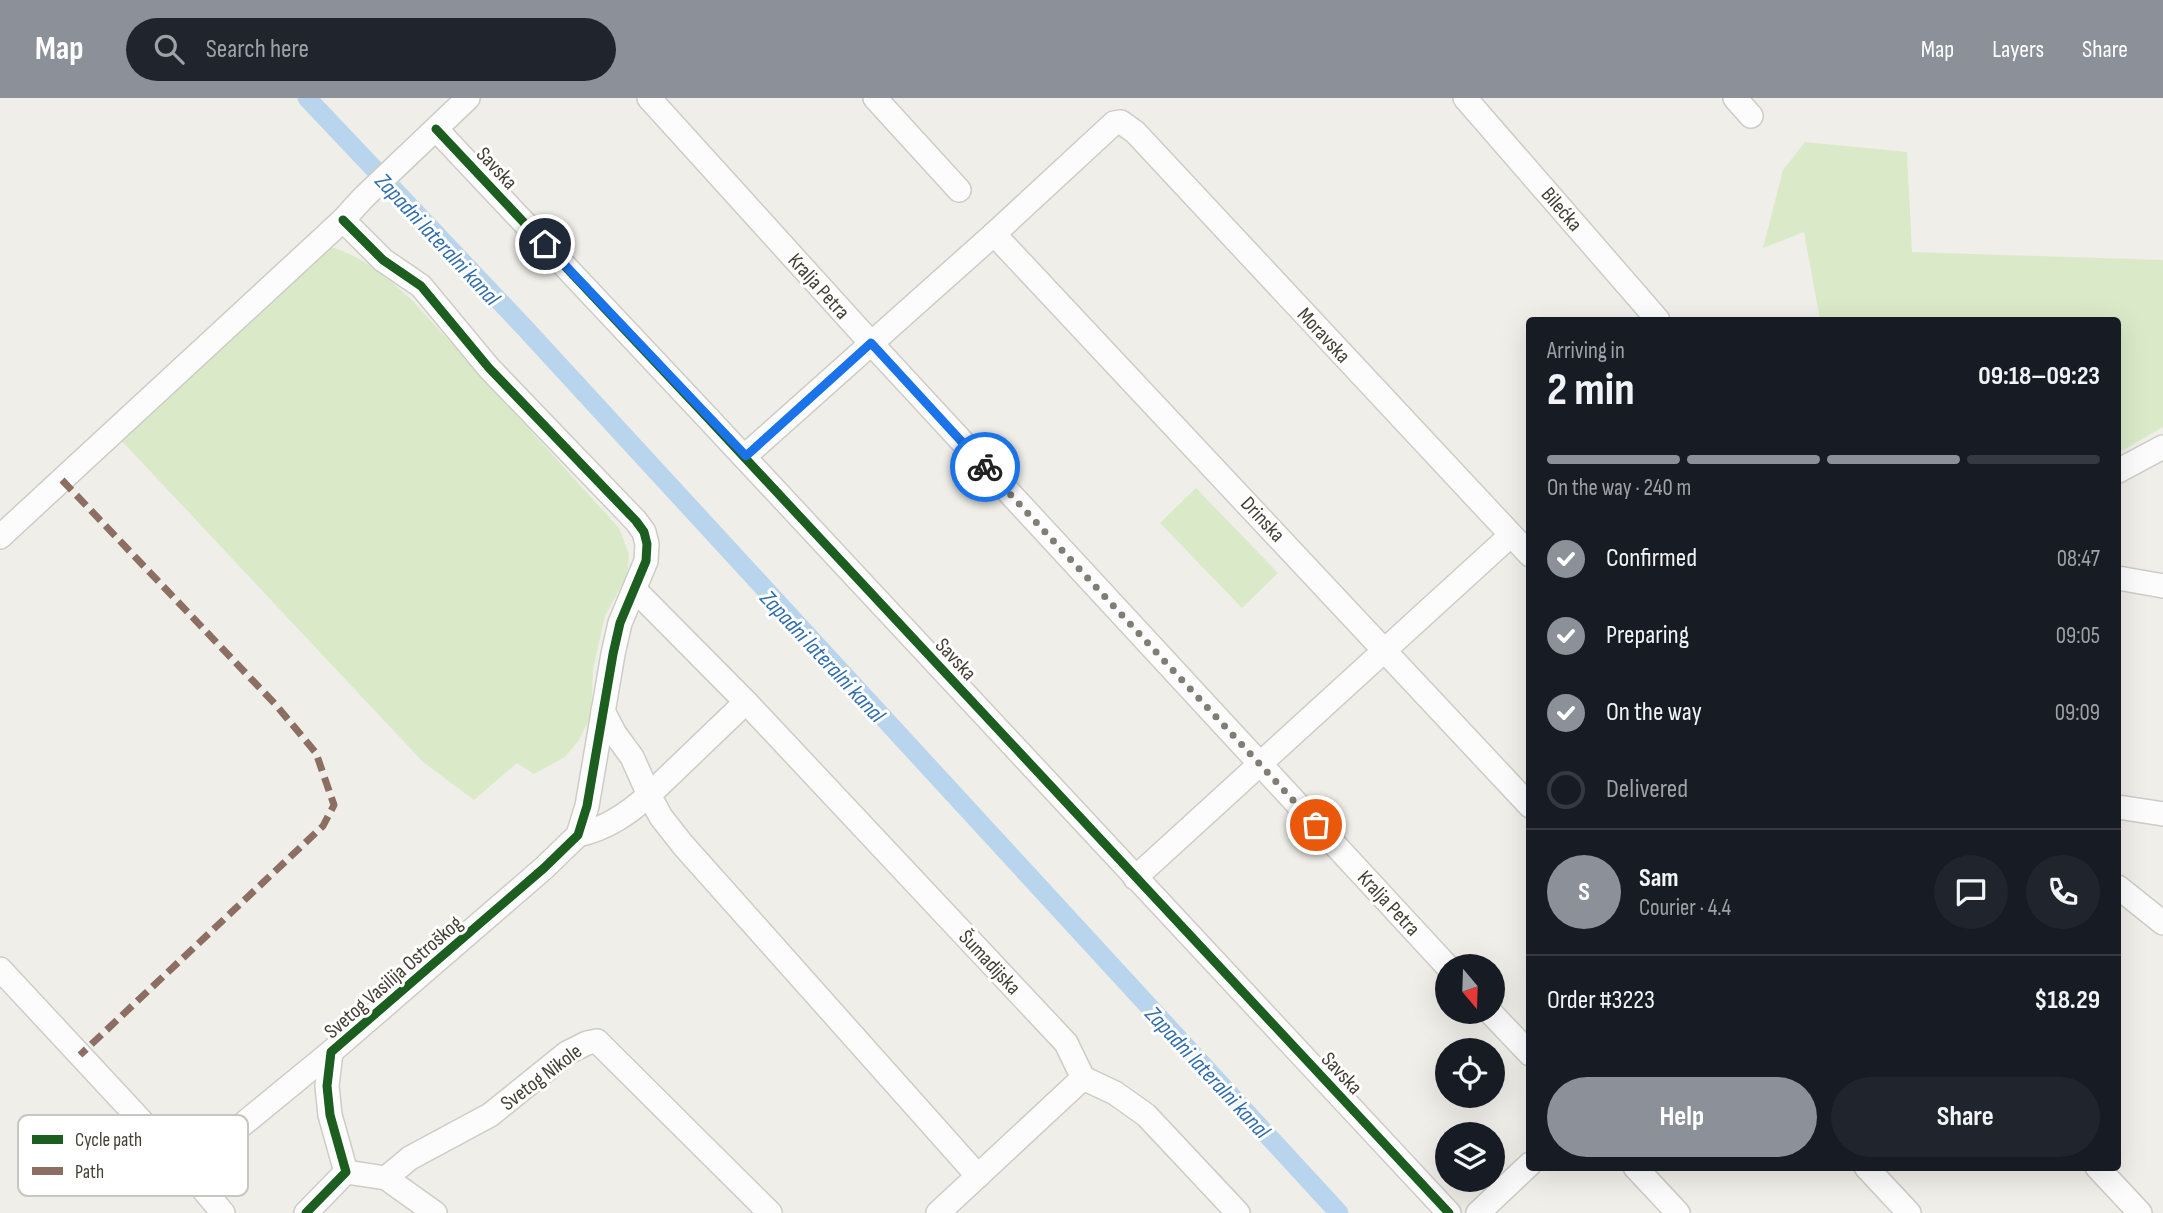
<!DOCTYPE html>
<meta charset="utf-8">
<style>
:root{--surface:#171b24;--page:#20242c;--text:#f1f3f6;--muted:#9ea1a6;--line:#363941;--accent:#8c9099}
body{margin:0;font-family:"Sofia Sans Condensed",sans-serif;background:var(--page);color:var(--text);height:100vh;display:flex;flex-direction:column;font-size:26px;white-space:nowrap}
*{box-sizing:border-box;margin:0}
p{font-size:23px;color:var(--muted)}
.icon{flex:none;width:38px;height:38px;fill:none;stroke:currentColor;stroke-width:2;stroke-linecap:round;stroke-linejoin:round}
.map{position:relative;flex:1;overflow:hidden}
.sheet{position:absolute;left:1526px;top:219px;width:595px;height:854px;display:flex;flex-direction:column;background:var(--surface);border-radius:7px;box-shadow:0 7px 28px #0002}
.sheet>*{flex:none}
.needle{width:46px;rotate:161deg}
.tools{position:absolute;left:1435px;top:856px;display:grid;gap:14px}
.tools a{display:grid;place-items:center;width:70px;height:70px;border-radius:50%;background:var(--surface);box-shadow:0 7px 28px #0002;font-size:35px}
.pin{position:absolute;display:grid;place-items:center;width:60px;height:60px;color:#fff;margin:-30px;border:4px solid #fff;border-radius:50%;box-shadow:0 2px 7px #0007}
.courier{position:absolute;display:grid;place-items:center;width:70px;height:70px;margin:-35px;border:5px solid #1a73e8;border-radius:50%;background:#fff;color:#222;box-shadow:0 2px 9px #0007}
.head em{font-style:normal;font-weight:700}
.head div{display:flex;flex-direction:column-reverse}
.head{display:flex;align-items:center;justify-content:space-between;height:119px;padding:0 21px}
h1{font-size:46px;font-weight:700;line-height:52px}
.bar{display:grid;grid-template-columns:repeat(4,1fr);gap:10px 7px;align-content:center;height:84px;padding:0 21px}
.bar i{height:9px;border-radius:5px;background:var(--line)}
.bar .on{background:var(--accent)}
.bar p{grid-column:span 4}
.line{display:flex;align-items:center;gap:18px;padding:0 21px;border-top:2px solid var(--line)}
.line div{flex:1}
.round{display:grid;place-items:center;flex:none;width:74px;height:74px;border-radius:37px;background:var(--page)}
ol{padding:0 21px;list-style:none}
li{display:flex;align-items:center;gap:21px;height:77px}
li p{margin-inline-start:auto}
li .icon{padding:7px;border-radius:50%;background:var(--accent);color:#fff;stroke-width:4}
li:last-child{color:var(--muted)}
li i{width:38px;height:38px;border:4px solid var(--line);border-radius:50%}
.action{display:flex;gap:14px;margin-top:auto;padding:14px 21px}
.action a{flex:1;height:80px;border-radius:42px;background:var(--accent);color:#fff;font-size:28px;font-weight:700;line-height:80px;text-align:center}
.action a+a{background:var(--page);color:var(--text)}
header{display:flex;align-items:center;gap:42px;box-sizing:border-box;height:98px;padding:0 35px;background:var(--accent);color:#fff}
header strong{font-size:33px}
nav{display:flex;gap:38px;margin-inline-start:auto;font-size:24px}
.search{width:490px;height:63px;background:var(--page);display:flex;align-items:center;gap:18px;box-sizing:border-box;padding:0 24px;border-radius:38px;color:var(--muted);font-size:26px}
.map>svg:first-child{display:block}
</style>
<header>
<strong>Map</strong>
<div class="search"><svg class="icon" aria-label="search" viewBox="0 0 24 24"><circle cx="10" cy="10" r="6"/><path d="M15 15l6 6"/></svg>Search here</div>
<nav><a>Map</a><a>Layers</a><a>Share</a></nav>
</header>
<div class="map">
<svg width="2163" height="1115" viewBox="0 0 2163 1115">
<rect width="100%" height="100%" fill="#efeee8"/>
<g fill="#daeac8">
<polygon points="1805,44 1907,54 1912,154 2163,162 2163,329 2118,355 2118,222 1820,222 1804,134 1763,150 1783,72"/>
<path d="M 328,148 C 365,159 382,176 411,201 L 619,430 L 629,456 L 628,469 L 626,479 L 605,518 L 593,571 L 591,618 L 579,642 L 565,659 L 534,676 L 517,665 L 474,702 L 423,664 L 119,340 L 152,314 L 321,149 Z"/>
<polygon points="1196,390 1278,475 1242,510 1160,425"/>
</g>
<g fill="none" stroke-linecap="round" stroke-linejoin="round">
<polyline stroke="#b9d4ed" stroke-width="19" points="307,0 523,228 1339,1115"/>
<g stroke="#cdccc6" stroke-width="26">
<g id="minor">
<polyline points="649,0 871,245 1447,868"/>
<polyline points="875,0 959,92"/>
<polyline points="1465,0 1658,222"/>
<polyline points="1735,0 1751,18"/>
<path d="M 436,31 C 776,390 1110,754 1449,1115"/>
<polyline points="994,136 1530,708"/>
<polyline points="745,358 994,136 1114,25 1121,24 1135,34 1530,457"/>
<polyline points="2118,373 2163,349"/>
<polyline points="0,439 343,122 363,100 468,0"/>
<polyline points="2118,480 2163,488"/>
<polyline points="635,492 746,604 1066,945 1083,980 1115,995 1146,1017 1238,1115"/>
<polyline points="746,604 649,697 661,719 683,747 978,1078"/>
<polyline points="2118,709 2163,716"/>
<path d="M 578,737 C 606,731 628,716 649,697 L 632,659 L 615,636 L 603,613"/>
<polyline points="1135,780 1511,437"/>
<polyline points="2118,789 2163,825"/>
<polyline points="0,871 187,1072 223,1115"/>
<polyline points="1490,914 1530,956"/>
<polyline points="1635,1069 1678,1115"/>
<polyline points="1866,1069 1909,1115"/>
<polyline points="2097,1069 2140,1115"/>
<polyline points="187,1072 331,954"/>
<polyline points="346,1074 386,1080 435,1115"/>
<polyline points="386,1080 410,1060 490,1017 567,955 587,945 597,943 770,1115"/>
<polyline points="306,1115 346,1074 330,1017 327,988 331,954 544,770 578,737 587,708 613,556 620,525 646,463 647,446 644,434 636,423 489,270 421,188 383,162 343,122"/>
<polyline points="938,1115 1083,980"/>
<polyline points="1478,1115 1530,1066"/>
</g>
</g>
<use href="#minor" stroke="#fdfcfc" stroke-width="23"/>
<polyline stroke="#8d6e63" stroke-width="7" stroke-dasharray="14 7" stroke-linecap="butt" points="62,382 276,607 316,655 334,707 323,728 80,957"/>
<g stroke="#fff" stroke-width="13">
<g id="cycleway">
<path d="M 436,31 C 776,390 1110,754 1449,1115"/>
<polyline points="306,1115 346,1074 330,1017 327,988 331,954 544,770 578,737 587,708 613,556 620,525 646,463 647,446 644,434 636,423 489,270 421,188 383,162 343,122"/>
</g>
</g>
<use href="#cycleway" stroke="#1b5e20" stroke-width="9"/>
</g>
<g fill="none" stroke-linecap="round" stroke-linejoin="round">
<polyline stroke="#807d74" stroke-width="7" stroke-dasharray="0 12.6" points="985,369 1316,727"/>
<polyline stroke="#1a73e8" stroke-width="9" points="545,146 746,358 871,245 985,369"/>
</g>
<g text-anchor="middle" stroke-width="6" stroke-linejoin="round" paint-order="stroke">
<g font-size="21" fill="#454035" stroke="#fff">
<text transform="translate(497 70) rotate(47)" y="7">Savska</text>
<text transform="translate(1562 111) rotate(49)" y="7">Bilećka</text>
<text transform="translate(819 188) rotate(48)" y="7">Kralja Petra</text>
<text transform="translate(1324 237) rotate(47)" y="7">Moravska</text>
<text transform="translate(1263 421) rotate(47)" y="7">Drinska</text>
<text transform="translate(956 561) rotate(47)" y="7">Savska</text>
<text transform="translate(1389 805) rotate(47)" y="7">Kralja Petra</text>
<text transform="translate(990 864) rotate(47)" y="7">Šumadijska</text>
<text transform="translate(393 879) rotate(-41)" y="7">Svetog Vasilija Ostroškog</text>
<text transform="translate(1342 975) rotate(47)" y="7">Savska</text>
<text transform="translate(541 979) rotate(-37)" y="7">Svetog Nikole</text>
</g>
<g font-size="23" font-style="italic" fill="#306eaf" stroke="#fff">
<text transform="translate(438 141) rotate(47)" y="8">Zapadni lateralni kanal</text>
<text transform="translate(823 558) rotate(47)" y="8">Zapadni lateralni kanal</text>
<text transform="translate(1208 974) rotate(47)" y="8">Zapadni lateralni kanal</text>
</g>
</g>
<rect x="18" y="1017" width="230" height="81" rx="10" fill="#fff" stroke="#c7c6c2" stroke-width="2"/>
<rect x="32" y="1037" width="31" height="9" fill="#1b5e20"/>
<rect x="32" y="1069" width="31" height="8" fill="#8d6e63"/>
<g font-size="19" fill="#454035">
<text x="75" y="1048">Cycle path</text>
<text x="75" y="1080">Path</text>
</g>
</svg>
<div class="tools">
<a><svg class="needle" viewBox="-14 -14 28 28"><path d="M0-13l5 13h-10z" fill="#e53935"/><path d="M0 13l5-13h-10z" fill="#9ea1a6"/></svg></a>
<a><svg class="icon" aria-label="locate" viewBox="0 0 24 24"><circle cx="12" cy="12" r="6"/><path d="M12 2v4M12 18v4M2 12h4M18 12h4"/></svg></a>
<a><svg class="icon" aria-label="layers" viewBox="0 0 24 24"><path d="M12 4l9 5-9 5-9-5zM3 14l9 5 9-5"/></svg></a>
</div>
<div class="pin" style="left:1316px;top:727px;background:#ea580c"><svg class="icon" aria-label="bag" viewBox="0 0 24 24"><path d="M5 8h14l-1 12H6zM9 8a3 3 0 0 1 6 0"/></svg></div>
<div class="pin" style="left:545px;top:146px;background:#1f2937"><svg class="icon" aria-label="home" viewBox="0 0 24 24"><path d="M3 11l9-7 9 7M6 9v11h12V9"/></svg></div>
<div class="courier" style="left:985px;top:369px"><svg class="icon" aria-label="bike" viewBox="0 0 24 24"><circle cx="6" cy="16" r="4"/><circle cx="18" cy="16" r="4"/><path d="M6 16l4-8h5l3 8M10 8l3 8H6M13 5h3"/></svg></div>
<section class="sheet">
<div class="head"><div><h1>2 min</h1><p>Arriving in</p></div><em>09:18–09:23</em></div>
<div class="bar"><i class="on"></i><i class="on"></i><i class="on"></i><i></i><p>On the way · 240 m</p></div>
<ol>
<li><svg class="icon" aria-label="check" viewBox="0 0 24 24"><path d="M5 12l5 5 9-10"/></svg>Confirmed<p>08:47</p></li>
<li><svg class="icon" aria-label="check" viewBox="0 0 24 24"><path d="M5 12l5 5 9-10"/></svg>Preparing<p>09:05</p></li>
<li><svg class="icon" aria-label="check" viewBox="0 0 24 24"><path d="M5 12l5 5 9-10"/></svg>On the way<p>09:09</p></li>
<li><i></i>Delivered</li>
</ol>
<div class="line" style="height:126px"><b class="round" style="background:var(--accent);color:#fff">S</b><div><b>Sam</b><p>Courier · 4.4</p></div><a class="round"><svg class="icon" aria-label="chat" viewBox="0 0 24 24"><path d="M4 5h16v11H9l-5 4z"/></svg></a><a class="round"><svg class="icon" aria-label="phone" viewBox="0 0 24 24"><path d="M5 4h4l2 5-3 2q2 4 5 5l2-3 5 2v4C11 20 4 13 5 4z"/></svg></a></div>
<div class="line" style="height:91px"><div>Order #3223</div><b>$18.29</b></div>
<div class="action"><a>Help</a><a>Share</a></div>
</section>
</div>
